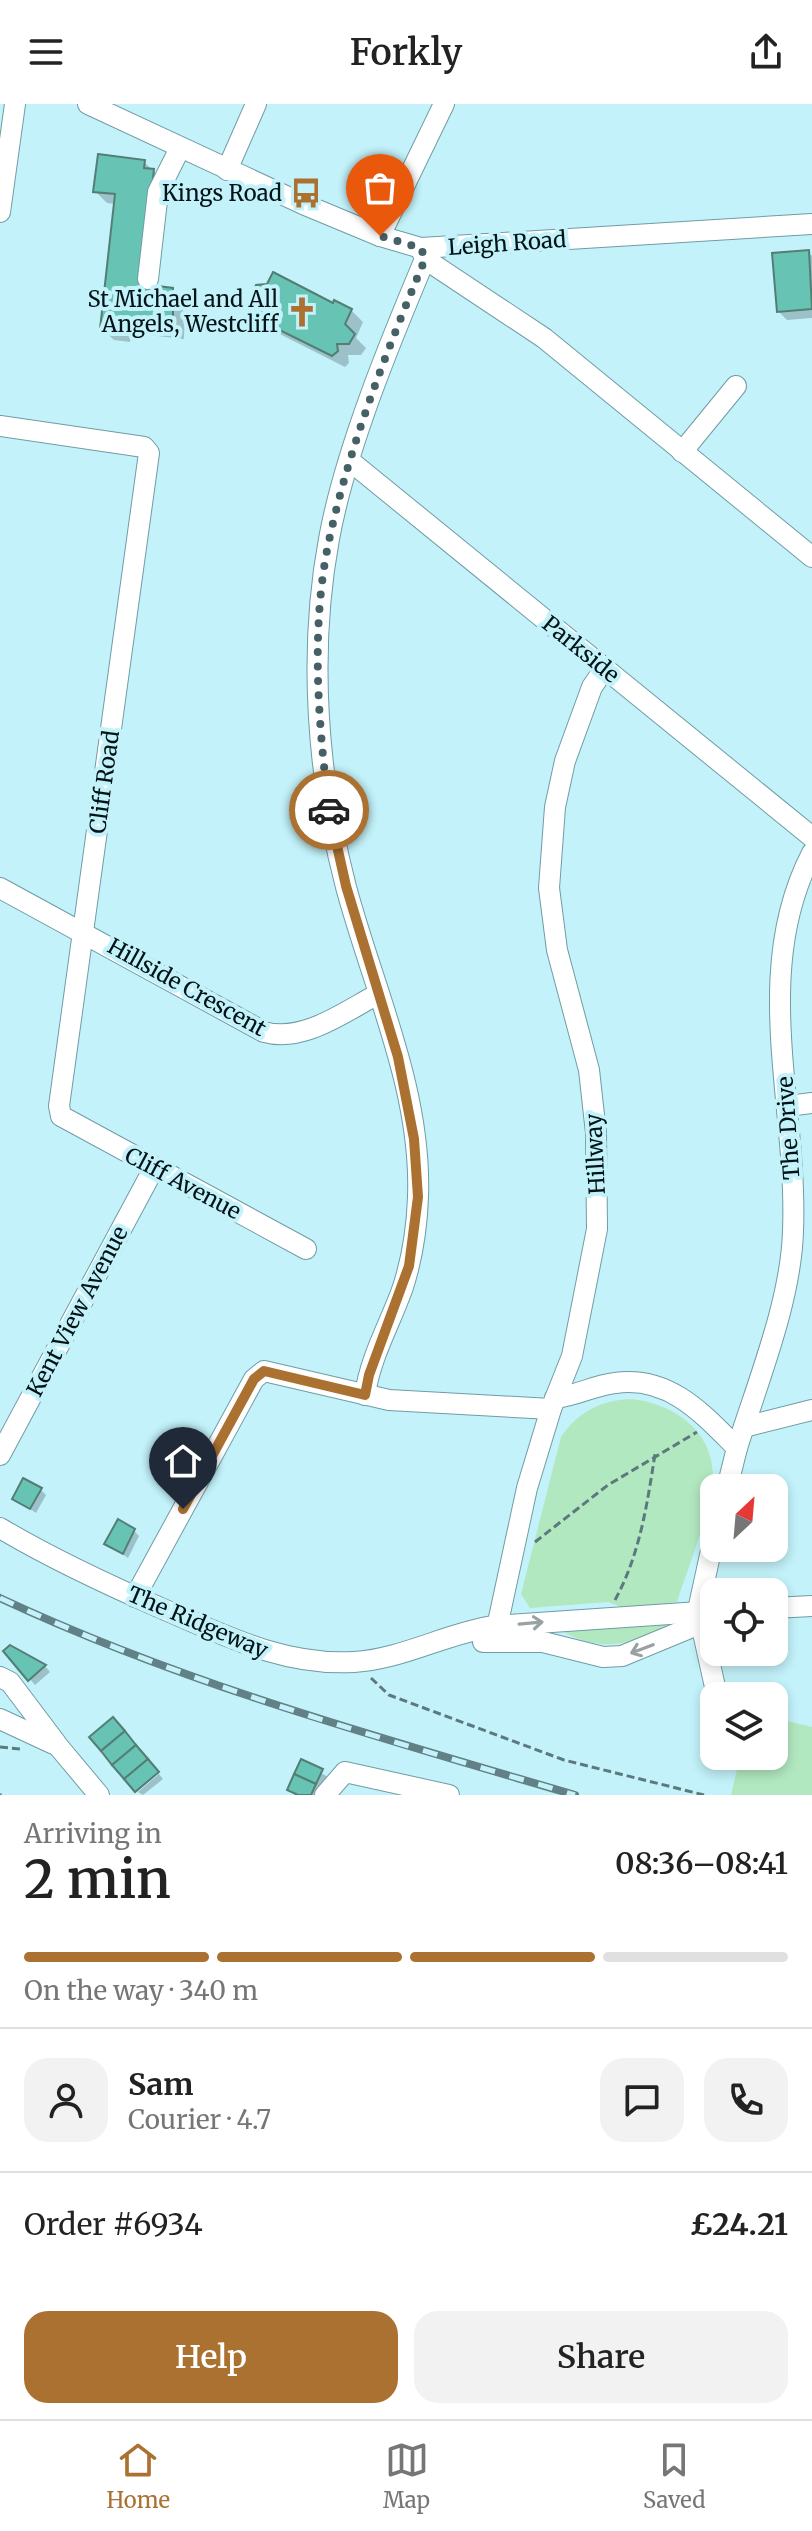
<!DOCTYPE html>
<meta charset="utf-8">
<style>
:root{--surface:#fff;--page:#f2f2f2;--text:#222;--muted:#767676;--line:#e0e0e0;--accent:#ab7131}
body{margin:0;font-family:Merriweather,serif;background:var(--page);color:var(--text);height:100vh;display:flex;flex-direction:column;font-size:30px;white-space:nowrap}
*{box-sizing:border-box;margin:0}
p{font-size:26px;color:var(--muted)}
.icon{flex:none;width:44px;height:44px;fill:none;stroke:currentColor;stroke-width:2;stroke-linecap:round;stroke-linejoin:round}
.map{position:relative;height:1691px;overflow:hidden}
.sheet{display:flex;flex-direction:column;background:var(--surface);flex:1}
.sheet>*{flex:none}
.needle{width:52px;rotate:26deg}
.controls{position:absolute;left:700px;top:1370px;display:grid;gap:16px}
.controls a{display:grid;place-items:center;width:88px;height:88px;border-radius:16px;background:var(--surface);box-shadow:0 4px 12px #0003;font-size:40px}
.pin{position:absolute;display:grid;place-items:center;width:68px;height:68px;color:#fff;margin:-82px -34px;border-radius:50% 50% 50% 0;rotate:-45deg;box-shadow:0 0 8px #0007}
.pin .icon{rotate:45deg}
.courier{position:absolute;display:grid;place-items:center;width:80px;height:80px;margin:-40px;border:6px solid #ab7131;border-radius:50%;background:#fff;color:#222;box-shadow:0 2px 10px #0007}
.headline em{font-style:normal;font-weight:600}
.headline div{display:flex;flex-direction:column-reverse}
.headline{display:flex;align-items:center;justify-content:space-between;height:136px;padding:0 24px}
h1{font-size:52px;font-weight:600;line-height:60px}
.bar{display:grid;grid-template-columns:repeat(4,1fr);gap:12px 8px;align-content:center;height:96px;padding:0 24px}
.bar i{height:10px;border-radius:6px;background:var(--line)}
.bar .current{background:var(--accent)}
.bar p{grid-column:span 4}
.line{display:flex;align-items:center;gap:20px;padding:0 24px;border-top:2px solid var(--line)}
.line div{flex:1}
.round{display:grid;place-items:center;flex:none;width:84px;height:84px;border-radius:24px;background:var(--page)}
.button{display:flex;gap:16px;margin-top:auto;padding:16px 24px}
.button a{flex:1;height:92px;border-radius:24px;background:var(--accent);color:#fff;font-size:32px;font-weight:600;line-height:92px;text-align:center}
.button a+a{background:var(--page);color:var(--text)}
header{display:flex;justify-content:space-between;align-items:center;height:104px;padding:0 24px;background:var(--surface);font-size:36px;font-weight:600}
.tab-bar{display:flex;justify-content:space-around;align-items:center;height:112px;border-top:2px solid var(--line);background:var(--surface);font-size:22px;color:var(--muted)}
.tab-bar a{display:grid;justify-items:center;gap:4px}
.tab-bar .current{color:var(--accent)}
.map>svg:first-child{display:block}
</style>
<header><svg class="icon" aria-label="menu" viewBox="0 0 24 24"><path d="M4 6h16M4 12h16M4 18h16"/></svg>Forkly<svg class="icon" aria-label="share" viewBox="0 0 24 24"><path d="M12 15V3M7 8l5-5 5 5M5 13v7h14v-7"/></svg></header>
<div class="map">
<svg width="812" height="1691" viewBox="0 0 812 1691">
<rect width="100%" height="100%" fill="#c3f2fa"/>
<g fill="#b2e8c0">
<path d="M 631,1295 C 672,1299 713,1326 713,1372 C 713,1404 687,1465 677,1498 L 624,1504 L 608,1498 L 530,1504 L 521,1490 L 561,1333 C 578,1308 601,1296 631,1295 Z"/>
<path d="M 665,1515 L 666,1522 C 632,1542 598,1548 562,1527 Z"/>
<polygon points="774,1614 812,1623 812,1691 731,1691 740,1652 774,1652"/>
</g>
<g fill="#0003">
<polygon points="144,58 165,78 153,184 173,186 185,198 184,235 131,229 130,238 114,236 102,224 116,100 107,99 95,87"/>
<polygon points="808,148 812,152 812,214 787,216 778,207"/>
<polygon points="333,202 351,206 363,218 356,234 366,244 361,251 348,251 349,259 345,263 266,223 254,212"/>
<polygon points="40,1385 46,1391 36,1409 14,1394"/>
<polygon points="133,1426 139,1432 128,1454 106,1439"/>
<polygon points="10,1543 45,1562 50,1568 35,1581 6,1547"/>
<polygon points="302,1658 328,1673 319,1691 295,1691 289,1685"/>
<polygon points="159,1670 163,1675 143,1691 138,1688"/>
</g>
<g fill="#67c4b4" stroke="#537e75" stroke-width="2">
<polygon points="98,50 145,56 144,64 154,65 141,180 173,184 173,224 120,218 119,227 100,225 115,90 93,88"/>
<polygon points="809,146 812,205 777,208 772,149"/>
<polygon points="273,168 333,199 334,196 352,205 345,220 355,230 349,240 337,240 338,247 332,252 251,212 259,199 251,192 256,181 267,180"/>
<polygon points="23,1374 42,1384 30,1405 12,1395"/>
<polygon points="118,1415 135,1425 123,1450 104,1440"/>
<polygon points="10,1541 46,1561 28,1577 3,1547"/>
<polygon points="113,1613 125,1627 101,1647 89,1633"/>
<polygon points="125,1627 136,1641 112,1661 101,1647"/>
<polygon points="136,1641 148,1655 124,1675 112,1661"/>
<polygon points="148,1655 159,1668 135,1688 124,1675"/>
<polygon points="301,1655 323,1665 316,1680 294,1670"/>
<polygon points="294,1670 316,1680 311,1691 298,1691 287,1686"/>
</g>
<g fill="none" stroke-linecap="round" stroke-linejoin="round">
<g stroke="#709ca4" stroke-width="22">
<g id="minor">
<polyline points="88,0 303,100 380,132 421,144 812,120"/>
<polyline points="227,66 256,0"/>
<polyline points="0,108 15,0"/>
<polyline points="380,132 444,0"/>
<polyline points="421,145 425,155 544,234 812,453"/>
<polyline points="148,175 158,88 180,44"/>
<polyline points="0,322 144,343 149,349 59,1002 61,1012 306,1145"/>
<polyline points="682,348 736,282"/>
<polyline points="350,357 812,733"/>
<path d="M 0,784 L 264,928 C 303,939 344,908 378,890"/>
<polyline points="788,1002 812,999"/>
<path d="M 365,1291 C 370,1253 391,1218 403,1183 C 412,1155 417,1122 418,1093 C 422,986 373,884 346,783 C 317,672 308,548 329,435 C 345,347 390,238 425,155"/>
<path d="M 555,1294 C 576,1292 595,1281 615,1279 C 669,1271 703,1310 737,1344 L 727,1384"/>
<polyline points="744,1323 812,1306"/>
<path d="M 737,1344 C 758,1277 791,1197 793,1127 C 798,1001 750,868 812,749"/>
<polyline points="0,1351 154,1064"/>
<path d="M 0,1424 C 52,1455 108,1481 163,1505 C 226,1532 284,1562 354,1558 C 403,1555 447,1529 494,1522 L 714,1507"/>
<polyline points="714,1433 698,1506 717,1592"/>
<polyline points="135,1493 254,1275 264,1267 389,1296 551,1305"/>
<polyline points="774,1504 812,1502"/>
<polyline points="494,1537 527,1384 551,1305 572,1252 597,1125 596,1029 589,966 557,846 549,784 555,703 565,657 592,583 605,564"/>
<polyline points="483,1538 543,1538 603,1553 622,1552 714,1514"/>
<polyline points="0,1573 10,1578 56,1639"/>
<polyline points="0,1615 58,1642 99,1691"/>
<polyline points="325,1691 345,1668 449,1691"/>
</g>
</g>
<g stroke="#5b797e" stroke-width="3" stroke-dasharray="8 4" stroke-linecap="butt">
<polyline points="535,1438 608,1381 697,1328"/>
<path d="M 615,1496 C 640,1450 647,1401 655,1350"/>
<polyline points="371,1574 389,1591 564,1656 704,1691"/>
<polyline points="0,1643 20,1645"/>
<polyline points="0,1690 1,1691"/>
</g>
<use href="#minor" stroke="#fff" stroke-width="20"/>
<g stroke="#628187" stroke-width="8">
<path id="rail" d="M 0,1494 C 184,1580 381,1634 575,1691"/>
</g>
<use href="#rail" stroke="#c3f2fa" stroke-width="5" stroke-dasharray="15" stroke-linecap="butt"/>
</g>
<defs><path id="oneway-shaft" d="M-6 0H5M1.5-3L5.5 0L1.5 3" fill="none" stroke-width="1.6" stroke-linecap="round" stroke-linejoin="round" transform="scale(2)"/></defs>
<g stroke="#9aa1a2">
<use href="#oneway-shaft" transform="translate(531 1519) rotate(-5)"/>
<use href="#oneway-shaft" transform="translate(642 1545) rotate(159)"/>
</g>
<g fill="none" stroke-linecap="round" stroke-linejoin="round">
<path stroke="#466166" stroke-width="8" stroke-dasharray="0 14.4" d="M 329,706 C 318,616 310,521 330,432 C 351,337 388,244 425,155 L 421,144 L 380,132"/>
<polyline stroke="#ab7131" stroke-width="10" points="183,1405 254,1275 264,1267 365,1291 369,1271 409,1162 418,1093 414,1035 398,953 346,782 329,706"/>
</g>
<defs>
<g id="bus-bare" transform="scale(2.4)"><path d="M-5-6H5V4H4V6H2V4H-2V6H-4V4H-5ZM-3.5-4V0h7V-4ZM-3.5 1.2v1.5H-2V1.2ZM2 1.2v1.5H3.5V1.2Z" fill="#ab7131" stroke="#c3f2fa" stroke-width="2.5" paint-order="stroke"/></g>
<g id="church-bare" transform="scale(2.4)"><path d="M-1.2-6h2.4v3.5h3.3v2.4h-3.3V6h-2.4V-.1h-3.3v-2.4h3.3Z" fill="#ab7131" stroke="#c3f2fa" stroke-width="2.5" paint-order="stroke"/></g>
</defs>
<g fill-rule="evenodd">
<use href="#bus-bare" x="306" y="89"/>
<use href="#church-bare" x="302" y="208"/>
</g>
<g text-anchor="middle" stroke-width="8" stroke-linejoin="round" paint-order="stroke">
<g font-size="22" fill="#031316" stroke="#c3f2fa" text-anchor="end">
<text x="282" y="97">Kings Road</text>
<text x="278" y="203">St Michael and All<tspan x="278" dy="25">Angels, Westcliff</tspan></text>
</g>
<g font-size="22" fill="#031316" stroke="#c3f2fa">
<text transform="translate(507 139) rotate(-4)" y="8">Leigh Road</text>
<text transform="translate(581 545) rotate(39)" y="8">Parkside</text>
<text transform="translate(104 678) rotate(-82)" y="8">Cliff Road</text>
<text transform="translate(187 883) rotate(29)" y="8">Hillside Crescent</text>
<text transform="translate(788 1024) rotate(-94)" y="8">The Drive</text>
<text transform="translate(595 1050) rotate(-93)" y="8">Hillway</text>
<text transform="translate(183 1079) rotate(28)" y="8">Cliff Avenue</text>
<text transform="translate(77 1207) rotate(-62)" y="8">Kent View Avenue</text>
<text transform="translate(198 1518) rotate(23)" y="8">The Ridgeway</text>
</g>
</g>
</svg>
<div class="controls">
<a><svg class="needle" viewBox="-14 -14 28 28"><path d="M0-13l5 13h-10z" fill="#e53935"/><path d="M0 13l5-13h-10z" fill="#767676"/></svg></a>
<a><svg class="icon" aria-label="locate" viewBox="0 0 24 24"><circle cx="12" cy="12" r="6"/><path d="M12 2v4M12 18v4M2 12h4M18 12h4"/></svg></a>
<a><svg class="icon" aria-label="layers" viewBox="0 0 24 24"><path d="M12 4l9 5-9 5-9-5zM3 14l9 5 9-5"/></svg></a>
</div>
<div class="pin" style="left:380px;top:132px;background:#ea580c"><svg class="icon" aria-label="bag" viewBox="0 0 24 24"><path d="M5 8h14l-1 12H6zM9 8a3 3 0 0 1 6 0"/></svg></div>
<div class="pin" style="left:183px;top:1405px;background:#1f2937"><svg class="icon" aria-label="home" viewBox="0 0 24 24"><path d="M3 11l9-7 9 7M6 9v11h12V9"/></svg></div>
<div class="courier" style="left:329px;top:706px"><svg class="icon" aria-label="car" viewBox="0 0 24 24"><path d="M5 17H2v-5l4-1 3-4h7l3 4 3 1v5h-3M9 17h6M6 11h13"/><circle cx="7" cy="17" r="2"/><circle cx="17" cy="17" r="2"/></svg></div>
</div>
<section class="sheet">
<div class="headline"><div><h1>2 min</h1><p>Arriving in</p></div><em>08:36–08:41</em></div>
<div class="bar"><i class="current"></i><i class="current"></i><i class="current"></i><i></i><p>On the way · 340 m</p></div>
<div class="line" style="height:144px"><a class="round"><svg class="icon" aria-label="person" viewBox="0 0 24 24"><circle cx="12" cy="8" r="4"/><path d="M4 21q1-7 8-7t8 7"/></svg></a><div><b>Sam</b><p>Courier · 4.7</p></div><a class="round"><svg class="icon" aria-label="chat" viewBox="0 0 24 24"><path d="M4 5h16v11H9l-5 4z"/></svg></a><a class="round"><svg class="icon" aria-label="phone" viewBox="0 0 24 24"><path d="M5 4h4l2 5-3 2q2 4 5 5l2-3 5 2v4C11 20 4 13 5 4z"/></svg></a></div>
<div class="line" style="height:104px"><div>Order #6934</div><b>£24.21</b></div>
<div class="button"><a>Help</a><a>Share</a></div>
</section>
<nav class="tab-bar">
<a class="current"><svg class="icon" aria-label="home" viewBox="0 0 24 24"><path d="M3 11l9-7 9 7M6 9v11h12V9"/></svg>Home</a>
<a><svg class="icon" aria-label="map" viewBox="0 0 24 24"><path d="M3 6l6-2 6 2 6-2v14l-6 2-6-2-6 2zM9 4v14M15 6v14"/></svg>Map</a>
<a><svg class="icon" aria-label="saved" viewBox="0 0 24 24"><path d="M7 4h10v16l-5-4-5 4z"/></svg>Saved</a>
</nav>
